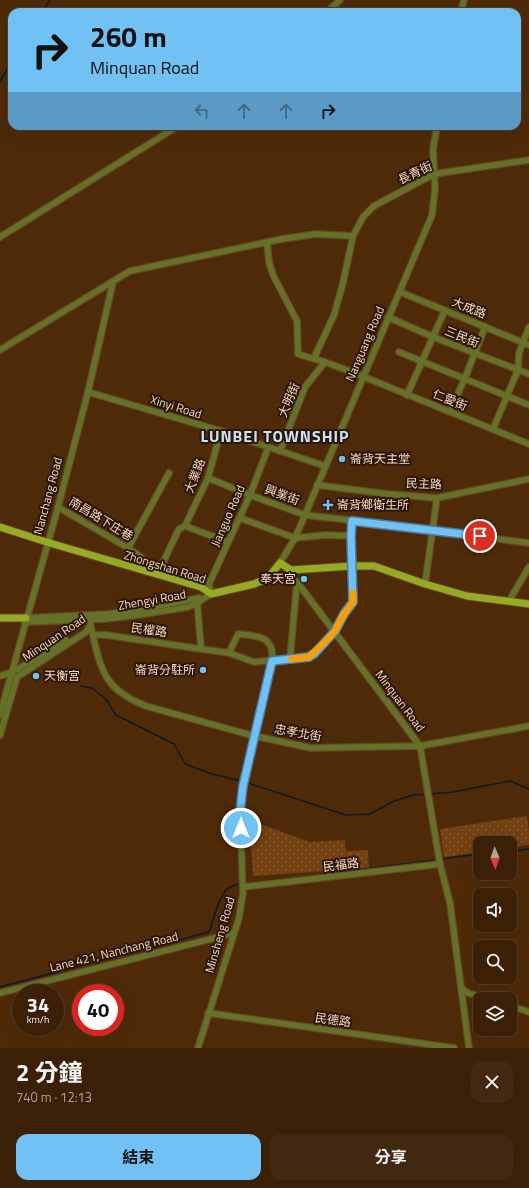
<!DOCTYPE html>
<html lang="zh-TW">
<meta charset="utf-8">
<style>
:root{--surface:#3b2006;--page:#422810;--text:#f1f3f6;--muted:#aca39b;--line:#543e28;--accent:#72c1f5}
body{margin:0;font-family:"Titillium Web","Noto Sans TC",sans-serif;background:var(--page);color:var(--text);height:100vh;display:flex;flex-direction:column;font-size:15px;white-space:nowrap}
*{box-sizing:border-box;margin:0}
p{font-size:13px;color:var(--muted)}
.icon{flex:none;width:22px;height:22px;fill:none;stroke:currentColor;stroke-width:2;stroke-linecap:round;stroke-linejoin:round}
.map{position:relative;height:1048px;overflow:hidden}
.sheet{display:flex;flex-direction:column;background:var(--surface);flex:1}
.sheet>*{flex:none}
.hud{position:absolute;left:8px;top:8px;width:513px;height:122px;border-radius:12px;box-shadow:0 4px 16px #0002,0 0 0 1px var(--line);background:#72c1f5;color:#111;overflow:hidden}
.needle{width:26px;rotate:178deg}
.tools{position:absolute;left:473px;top:836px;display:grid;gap:8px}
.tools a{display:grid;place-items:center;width:44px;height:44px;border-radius:8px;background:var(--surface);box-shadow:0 4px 16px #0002,0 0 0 1px var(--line);font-size:20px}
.speed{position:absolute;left:12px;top:984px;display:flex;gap:8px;font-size:20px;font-weight:700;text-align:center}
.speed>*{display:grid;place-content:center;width:52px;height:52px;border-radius:50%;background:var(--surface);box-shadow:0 4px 16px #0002,0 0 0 1px var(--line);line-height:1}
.speed small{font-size:10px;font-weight:400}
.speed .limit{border:6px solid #d22;background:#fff;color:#111}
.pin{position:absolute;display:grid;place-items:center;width:34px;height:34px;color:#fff;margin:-17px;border:2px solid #fff;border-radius:50%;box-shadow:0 1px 4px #0007}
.me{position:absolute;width:44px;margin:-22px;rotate:0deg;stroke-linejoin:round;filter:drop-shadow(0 0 3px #0008)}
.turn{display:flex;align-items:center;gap:14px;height:84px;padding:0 16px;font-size:18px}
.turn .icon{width:52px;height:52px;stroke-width:2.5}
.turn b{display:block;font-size:28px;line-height:34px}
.lanes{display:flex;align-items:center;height:38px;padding:0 16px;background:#0003;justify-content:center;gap:20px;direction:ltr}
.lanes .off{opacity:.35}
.round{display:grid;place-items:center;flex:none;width:42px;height:42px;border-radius:12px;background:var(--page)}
.summary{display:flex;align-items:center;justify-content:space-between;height:68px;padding:0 16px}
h1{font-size:24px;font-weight:700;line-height:30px}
.button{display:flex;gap:8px;margin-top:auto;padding:8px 16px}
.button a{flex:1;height:46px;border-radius:12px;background:var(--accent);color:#111;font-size:16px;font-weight:700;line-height:46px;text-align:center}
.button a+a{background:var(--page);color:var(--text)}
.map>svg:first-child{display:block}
.grass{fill:url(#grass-dots)}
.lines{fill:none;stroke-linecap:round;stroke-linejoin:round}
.stream{stroke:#0a1b27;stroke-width:1.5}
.minor-casing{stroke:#6a4626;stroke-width:8}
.major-casing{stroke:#6a4626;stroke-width:9}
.minor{stroke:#647227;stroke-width:5.5}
.major{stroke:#95ab26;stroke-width:7}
.route-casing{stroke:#4a7d9f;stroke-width:10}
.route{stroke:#72c1f5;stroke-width:7}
.slow{stroke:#f59e0b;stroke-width:7}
.poi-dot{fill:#72c1f5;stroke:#2b1605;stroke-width:1.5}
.labels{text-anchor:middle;stroke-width:4;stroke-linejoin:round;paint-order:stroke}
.street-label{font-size:12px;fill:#f6d9c3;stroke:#2b1605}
.poi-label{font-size:12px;fill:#f6d9c3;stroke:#2b1605;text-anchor:start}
.district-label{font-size:16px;font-weight:bold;letter-spacing:1px;fill:#c9e4f8;stroke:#2b1605}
</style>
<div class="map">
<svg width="529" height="1048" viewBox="0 0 529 1048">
<defs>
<pattern id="grass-dots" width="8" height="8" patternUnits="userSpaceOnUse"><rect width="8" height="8" fill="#724010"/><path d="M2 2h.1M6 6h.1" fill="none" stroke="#875b31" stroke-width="1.8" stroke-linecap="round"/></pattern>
</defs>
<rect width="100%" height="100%" fill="#4f2a08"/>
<g class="grass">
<polygon points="527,816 529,832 529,845 510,847 510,843 480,843 480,852 444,857 440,829"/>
<polygon points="249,820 310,842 345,840 346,851 368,850 369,868 253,876"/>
</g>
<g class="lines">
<g class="stream">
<polyline points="42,12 50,0"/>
<polyline points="0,81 12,61"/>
<polyline points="81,686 92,688 106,699 116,715 174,744 185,764 212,774 241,781"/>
<polyline points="245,782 346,815 370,814 394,801 413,795 426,794"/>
<polyline points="430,794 453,792 510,781 529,789"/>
<polyline points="510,851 529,849"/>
<polyline points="440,859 480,854"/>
<polyline points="244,884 437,860"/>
<path d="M0,987l209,-55c5,-13 8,-31 17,-42 3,-4 9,-5 14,-6"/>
</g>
<defs>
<g id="minor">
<polyline points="327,12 340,0"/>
<polyline points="461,12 464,0"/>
<polyline points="0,237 178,126"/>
<polyline points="267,242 269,262 273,275 297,321 298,354 325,362 357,374 529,444"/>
<polyline points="400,292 529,345"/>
<polyline points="388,317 433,337 529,374"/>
<polyline points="0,350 130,271 282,239 316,234 353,236"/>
<polyline points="399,352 529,405"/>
<polyline points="314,358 334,315 343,283 353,236 363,217 374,206 434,174 529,160"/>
<polyline points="88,392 221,431 325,466"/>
<polyline points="407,395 445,310"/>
<polyline points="450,412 465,378 485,327"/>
<polyline points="493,429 518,370 519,353 529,327"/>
<polyline points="280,451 305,387 325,362"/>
<polyline points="208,478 250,495 305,515 409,527 529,543"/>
<polyline points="317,485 388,494 437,498 529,479"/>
<polyline points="58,507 128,548 142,558 138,569"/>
<polyline points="240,518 295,538 325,535 351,536"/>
<polyline points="185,526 208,478 221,431"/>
<polyline points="185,526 228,542"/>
<polyline points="128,548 169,473"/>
<polyline points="280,563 295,538 305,515 432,215 435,189 433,149 437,126"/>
<polyline points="157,575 179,529 185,526"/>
<polyline points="291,577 297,582 420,746 440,864 450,903 469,1048"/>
<polyline points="425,584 437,498"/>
<polyline points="211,594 209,584 250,495 268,448"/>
<polyline points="197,599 201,649 229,653 254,662 309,657 315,653 335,631 344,614 353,602 351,536 352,521"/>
<polyline points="509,601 529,567"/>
<path d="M89,615c0,8 3,14 4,21 8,38 15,55 53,70l108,30 57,12 109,-2 109,-20"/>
<polyline points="26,618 108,614 137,610 199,598"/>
<polyline points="25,622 105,619 138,615 188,607 197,603 211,594"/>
<polyline points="93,635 106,635 201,649"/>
<polyline points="290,659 297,582"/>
<polyline points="0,676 13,672 66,640"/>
<polyline points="0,715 58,507 88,392 113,282"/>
<polyline points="0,735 17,677 86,632 90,626"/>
<polyline points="243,887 440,864"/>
<polyline points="461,988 468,993 487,999"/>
<polyline points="0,993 234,933"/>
<polyline points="510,1006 529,1012"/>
<polyline points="208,1013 454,1048"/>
<path d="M198,1048l41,-130 4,-25 -3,-80 3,-27 29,-125c3,-25 -14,-25 -34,-27l-9,19"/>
</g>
<g id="major">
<polyline points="0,527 53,544 201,587 211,594 254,584 268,578 291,577 291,570"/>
<polyline points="291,570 352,566 374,566 425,584 467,596 529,604"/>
<polyline points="268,578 280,563 291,570"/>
<polyline points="0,618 26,618"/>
</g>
</defs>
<use href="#minor" class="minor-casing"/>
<use href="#major" class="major-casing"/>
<use href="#minor" class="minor"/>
<use href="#major" class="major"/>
</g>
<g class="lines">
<defs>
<polyline id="route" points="241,828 240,812 243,786 272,661 309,657 315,653 335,631 344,614 353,602 351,536 352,521 480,536"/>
</defs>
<use href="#route" class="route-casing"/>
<use href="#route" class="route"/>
<polyline class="slow" points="292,659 309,657 325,642 335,631 344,614 353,602 353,593"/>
</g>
<g class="poi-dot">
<circle cx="342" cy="459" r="4"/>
<path d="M326 499h4v4h4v4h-4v4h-4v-4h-4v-4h4z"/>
<circle cx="304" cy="579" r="4"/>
<circle cx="203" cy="670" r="4"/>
<circle cx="36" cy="676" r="4"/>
</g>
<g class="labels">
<g class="street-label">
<text transform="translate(415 173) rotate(-25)" y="4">長青街</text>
<text transform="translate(469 308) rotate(22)" y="4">大成路</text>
<text transform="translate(462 337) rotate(22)" y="4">三民街</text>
<text transform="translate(365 344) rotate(-67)" y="4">Nanguang Road</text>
<text transform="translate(289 400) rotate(-67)" y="4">大明街</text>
<text transform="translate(450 400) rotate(22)" y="4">仁愛街</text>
<text transform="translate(176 407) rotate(17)" y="4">Xinyi Road</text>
<text transform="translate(195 476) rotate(-69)" y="4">大業路</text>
<text transform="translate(424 484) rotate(2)" y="4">民主路</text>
<text transform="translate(282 495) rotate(20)" y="4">興業街</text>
<text transform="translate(48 496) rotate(-75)" y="4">Nanchang Road</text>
<text transform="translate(228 516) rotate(-66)" y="4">Jianguo Road</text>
<text transform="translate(101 519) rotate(31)" y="4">南昌路下庄巷</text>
<text transform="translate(165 567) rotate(17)" y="4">Zhongshan Road</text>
<text transform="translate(152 600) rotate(-10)" y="4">Zhengyi Road</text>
<text transform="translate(149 630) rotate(8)" y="4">民權路</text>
<text transform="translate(54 638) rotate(-34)" y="4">Minquan Road</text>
<text transform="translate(400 701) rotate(53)" y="4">Minquan Road</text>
<text transform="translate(298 733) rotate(10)" y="4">忠孝北街</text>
<text transform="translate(341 865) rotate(-7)" y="4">民福路</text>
<text transform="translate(220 935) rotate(-74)" y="4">Minsheng Road</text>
<text transform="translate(114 952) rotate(-14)" y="4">Lane 421, Nanchang Road</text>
<text transform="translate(333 1020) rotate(8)" y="4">民德路</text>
</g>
<g class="poi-label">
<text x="350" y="463">崙背天主堂</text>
<text x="337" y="509">崙背鄉衛生所</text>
<text x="296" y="583" text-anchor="end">奉天宮</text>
<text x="195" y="674" text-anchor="end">崙背分駐所</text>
<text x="44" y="680">天衡宮</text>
</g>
<g class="district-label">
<text x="275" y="442">LUNBEI TOWNSHIP</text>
</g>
</g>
</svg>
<div class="tools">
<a><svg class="needle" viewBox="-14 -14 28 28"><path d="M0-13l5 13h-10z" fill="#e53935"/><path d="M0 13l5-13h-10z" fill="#aca39b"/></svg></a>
<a><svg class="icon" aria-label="sound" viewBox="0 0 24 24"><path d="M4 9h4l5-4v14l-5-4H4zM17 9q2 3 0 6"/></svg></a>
<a><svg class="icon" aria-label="search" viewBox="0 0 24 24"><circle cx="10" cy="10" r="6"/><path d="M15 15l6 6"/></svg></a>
<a><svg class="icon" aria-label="layers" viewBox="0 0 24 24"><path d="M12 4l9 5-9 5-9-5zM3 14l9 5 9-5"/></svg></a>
</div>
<div class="speed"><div>34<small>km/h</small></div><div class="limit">40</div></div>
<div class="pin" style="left:480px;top:536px;background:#d93025"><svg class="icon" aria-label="arrive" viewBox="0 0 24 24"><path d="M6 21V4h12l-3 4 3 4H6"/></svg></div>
<svg class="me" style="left:241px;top:828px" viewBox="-20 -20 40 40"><circle r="17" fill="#72c1f5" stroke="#fff" stroke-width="3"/><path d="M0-11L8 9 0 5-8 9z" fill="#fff"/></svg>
<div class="hud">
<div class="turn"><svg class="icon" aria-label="right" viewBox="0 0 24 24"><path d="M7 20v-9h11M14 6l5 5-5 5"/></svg><div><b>260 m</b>Minquan Road</div></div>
<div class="lanes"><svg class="icon off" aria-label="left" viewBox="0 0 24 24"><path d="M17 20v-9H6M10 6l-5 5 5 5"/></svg><svg class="icon off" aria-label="ahead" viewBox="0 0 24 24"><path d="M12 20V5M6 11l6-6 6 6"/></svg><svg class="icon off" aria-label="ahead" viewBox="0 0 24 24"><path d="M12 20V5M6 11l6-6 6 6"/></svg><svg class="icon" aria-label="right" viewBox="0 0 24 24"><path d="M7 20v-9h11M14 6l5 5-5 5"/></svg></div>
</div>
</div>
<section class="sheet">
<div class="summary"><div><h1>2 分鐘</h1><p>740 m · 12:13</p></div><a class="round"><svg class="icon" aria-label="close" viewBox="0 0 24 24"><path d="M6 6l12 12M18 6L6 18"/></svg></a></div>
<div class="button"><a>結束</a><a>分享</a></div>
</section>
